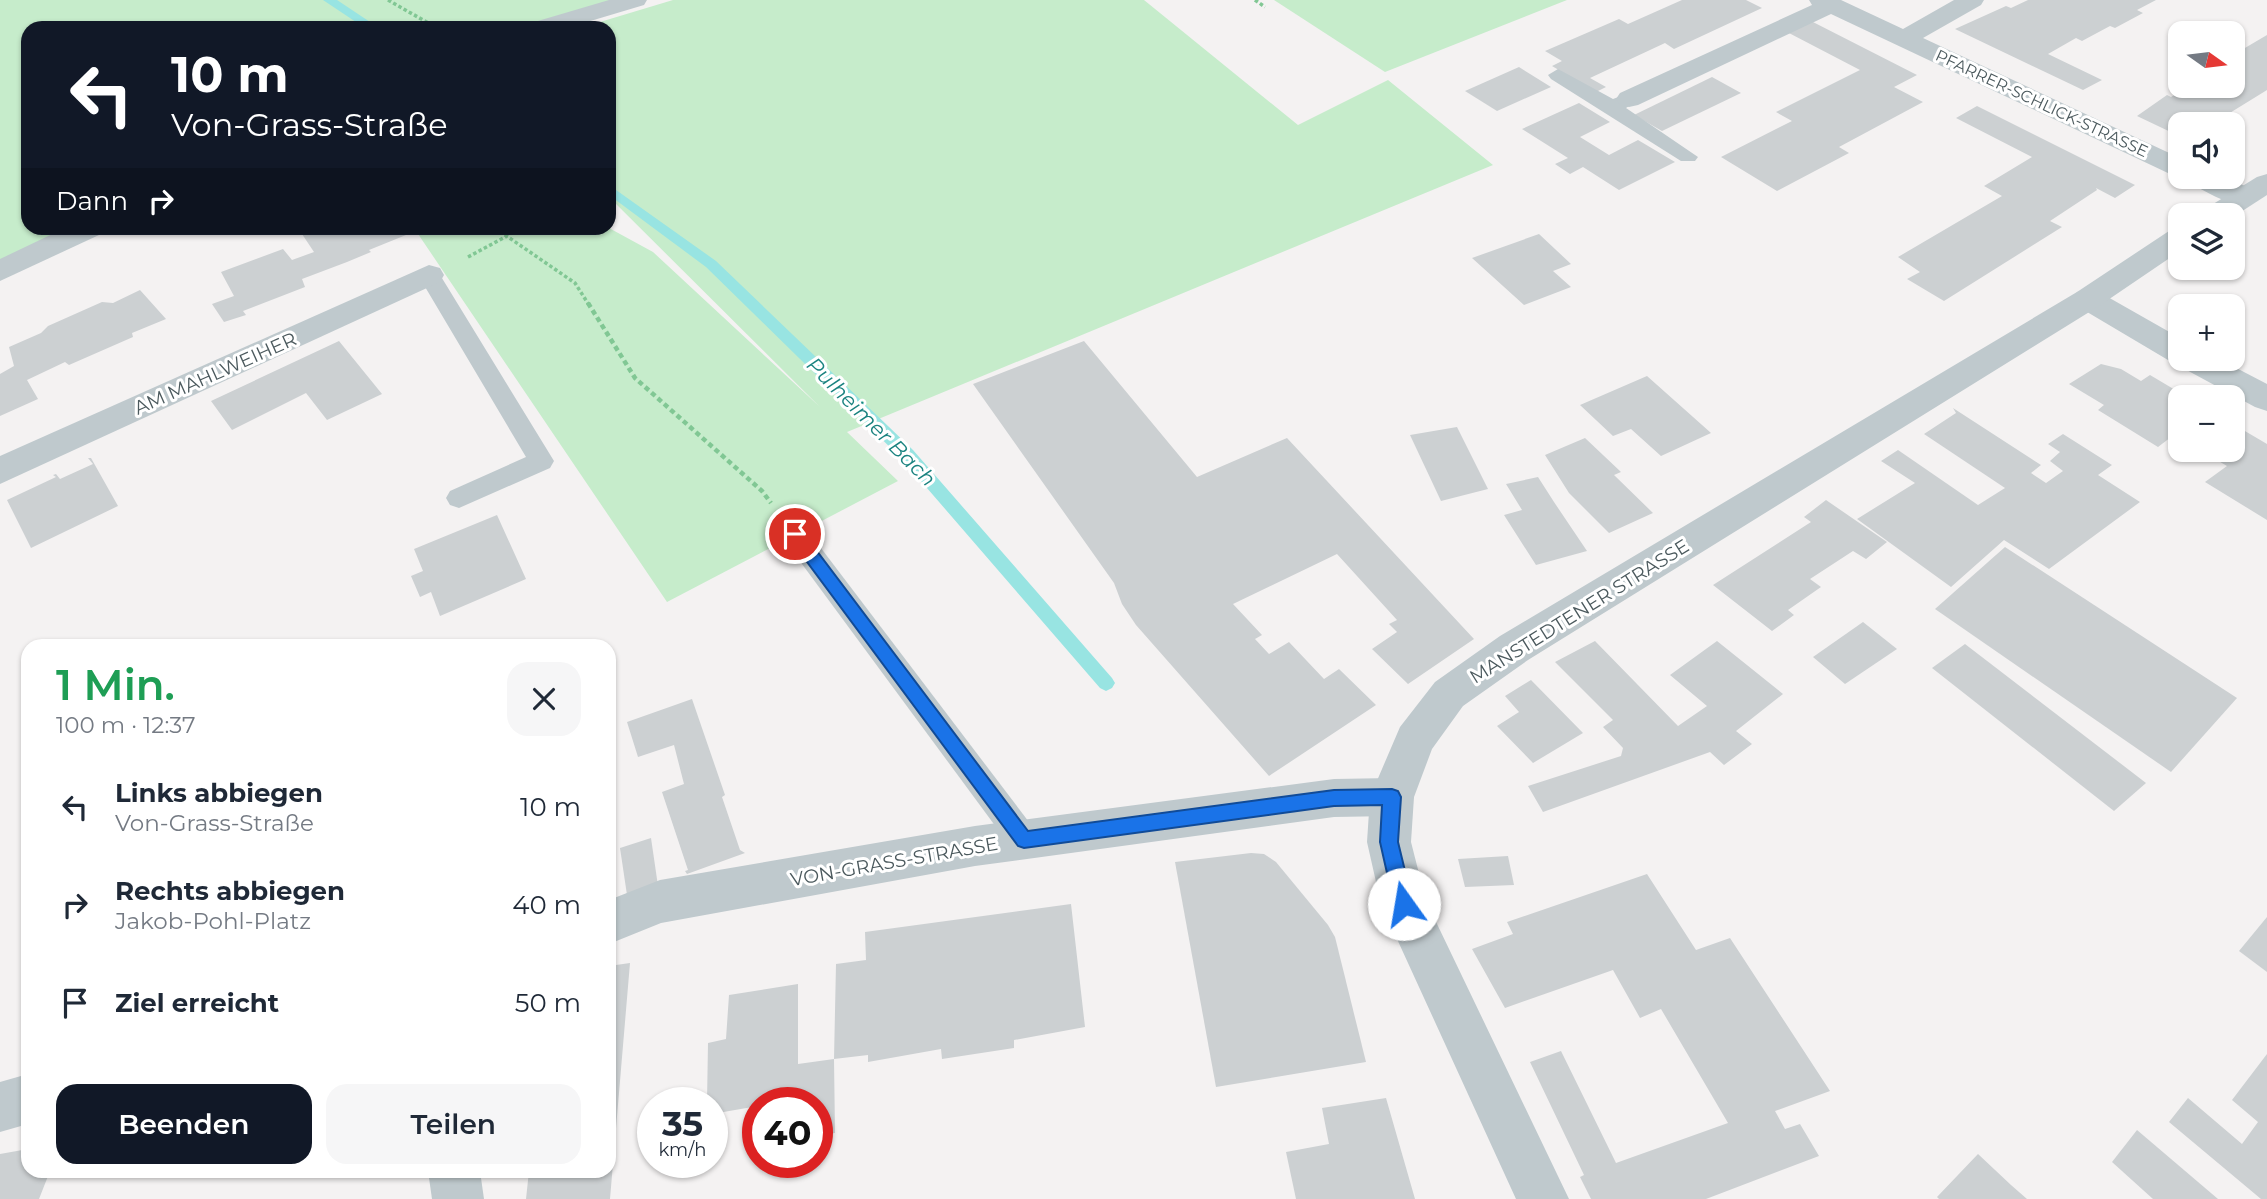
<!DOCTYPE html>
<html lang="de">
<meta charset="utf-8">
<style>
:root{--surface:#fff;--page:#f6f6f7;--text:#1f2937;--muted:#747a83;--accent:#111827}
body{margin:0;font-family:Montserrat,sans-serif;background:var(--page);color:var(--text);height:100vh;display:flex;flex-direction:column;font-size:26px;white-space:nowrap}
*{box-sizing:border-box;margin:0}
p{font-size:23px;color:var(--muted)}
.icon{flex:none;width:38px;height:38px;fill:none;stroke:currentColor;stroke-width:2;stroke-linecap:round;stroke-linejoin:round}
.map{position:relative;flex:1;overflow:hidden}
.details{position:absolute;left:21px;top:639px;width:595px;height:539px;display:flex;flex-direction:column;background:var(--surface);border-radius:21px;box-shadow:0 2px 5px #0004}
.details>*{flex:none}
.banner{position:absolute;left:21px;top:21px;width:595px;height:214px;border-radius:21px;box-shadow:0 2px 5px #0004;background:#111827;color:#fff;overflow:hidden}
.needle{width:46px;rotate:104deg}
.tools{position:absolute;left:2168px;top:21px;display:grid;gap:14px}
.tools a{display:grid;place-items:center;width:77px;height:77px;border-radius:14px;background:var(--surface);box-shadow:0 2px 5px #0004;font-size:35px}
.speed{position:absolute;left:637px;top:1087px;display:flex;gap:14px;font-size:35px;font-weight:700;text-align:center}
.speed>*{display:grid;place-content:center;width:91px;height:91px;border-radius:50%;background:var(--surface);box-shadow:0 2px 5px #0004;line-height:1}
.speed small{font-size:18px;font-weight:400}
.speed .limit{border:10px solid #d22;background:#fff;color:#111}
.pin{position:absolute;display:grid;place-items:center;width:60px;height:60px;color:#fff;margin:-30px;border:4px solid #fff;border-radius:50%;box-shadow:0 2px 7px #0007}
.me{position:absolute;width:77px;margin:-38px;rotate:347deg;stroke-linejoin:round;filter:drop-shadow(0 0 5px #0008)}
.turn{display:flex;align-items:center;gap:24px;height:147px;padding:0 35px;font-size:32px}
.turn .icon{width:91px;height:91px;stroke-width:2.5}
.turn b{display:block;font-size:49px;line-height:60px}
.then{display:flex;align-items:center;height:66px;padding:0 35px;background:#0003;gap:14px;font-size:26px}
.round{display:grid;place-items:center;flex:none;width:74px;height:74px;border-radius:21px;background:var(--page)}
.head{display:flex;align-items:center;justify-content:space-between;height:119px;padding:0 35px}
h1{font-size:42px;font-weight:600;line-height:52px;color:#1e9e55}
.action{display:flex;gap:14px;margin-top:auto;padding:14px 35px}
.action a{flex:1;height:80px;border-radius:21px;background:var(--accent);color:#fff;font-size:28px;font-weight:600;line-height:80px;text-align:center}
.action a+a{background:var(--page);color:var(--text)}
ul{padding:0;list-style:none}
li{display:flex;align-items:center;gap:21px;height:98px;padding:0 35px}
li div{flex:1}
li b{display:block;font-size:26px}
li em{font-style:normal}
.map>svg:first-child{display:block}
.green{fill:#c6eccb}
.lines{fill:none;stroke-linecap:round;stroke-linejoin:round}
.stream{fill:#98e4e2;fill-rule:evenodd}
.building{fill:#ccd0d2}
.path-far1{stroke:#81c794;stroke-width:3.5;stroke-dasharray:3.5 2.5;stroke-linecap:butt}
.path{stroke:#81c794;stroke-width:4.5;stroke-dasharray:5 3.5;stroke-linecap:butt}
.service{fill:#bfc9cd;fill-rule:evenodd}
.minor{fill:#bfc9cd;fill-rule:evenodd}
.tertiary{fill:#bfc9cd;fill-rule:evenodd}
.route{fill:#1a73e8;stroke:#114b97;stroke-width:2}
.labels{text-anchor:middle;stroke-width:6;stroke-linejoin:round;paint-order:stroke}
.far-street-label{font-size:16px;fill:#4b595d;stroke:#fff}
.street-label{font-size:19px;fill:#4b595d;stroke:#fff}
.water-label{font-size:21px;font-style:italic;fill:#1a8380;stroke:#fff}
</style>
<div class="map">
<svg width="2267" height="1199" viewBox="0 0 2267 1199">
<rect width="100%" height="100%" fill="#f4f2f2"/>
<g class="green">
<polygon points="0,0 617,0 524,28 28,28 28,228 78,228 0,266"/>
<polygon points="673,0 1144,0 1298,125 1388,80 1493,165 847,432 898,481 667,602 414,228 609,228 653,252 820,407 609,197 609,28 580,28"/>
<polygon points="1274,0 1567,0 1385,72"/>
</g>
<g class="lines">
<g class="stream">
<polygon points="323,0 337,0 379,28 365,28"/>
<polygon points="609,185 716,261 913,450 1112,678 1115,683 1112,688 1106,691 1100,688 901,458 706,267 609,195"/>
</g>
</g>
<g class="building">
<polygon points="1682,0 1746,0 1762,8 1674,49 1665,43 1590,78 1606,87 1596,92 1552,66 1562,61 1545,51 1619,19 1628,24"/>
<polygon points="2028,0 2156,0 2137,10 2143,13 2115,28 2110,26 2082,41 2076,38 2048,54 2102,80 2083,90 1955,29 2006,6 2011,8"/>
<polygon points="1811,21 1917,75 1894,87 1923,102 1839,147 1849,153 1777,191 1721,157 1792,121 1776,112 1860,70 1787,32"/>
<polygon points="2267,35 2267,90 2220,119 2224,121 2219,124 2180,124 2179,136 2137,116 2167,95 2171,97 2189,86 2233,86 2233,55"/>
<polygon points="1519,67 1551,87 1497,111 1465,91"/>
<polygon points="1712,77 1741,93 1662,131 1634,115"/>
<polygon points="1579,103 1610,122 1580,137 1609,155 1638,140 1675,162 1619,190 1583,167 1570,174 1555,164 1568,158 1522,129"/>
<polygon points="1977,106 2135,185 2115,198 2096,188 2097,190 2050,221 2062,227 1944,301 1907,279 1920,272 1898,257 2002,196 1984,186 2032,157 1956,118"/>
<polygon points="309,228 407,228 411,233 369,250 371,252 347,262 302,279 305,287 243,311 246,315 224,322 212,304 234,296 221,272 283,249 292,260 314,252 300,231"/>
<polygon points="1539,234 1571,264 1553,271 1571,287 1524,305 1472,258"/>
<polygon points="140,290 166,319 132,333 133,337 69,365 65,362 27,380 38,399 0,416 0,374 14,366 9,347 41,333 48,326 102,302 113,303"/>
<polygon points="339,341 382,394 327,420 306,393 232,430 211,401"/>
<polygon points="1084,341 1197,477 1287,438 1474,639 1408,684 1372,649 1397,632 1389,624 1397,620 1337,554 1233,604 1262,635 1255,639 1269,654 1289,642 1324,679 1339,669 1376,705 1269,776 1136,625 1122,604 1114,583 973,384"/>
<polygon points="2101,364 2121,369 2141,381 2150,375 2187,397 2180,397 2180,438 2175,434 2158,447 2098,410 2104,405 2069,384"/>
<polygon points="1647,376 1711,433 1661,456 1631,429 1613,436 1580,405"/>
<polygon points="1953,408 2041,465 2031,473 2046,483 2063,471 2050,461 2060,452 2048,444 2063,434 2112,465 2098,475 2140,502 2049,569 2004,540 1951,587 1857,519 1915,483 1881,461 1898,450 1978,505 2005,488 1924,434 1956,413"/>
<polygon points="2233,424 2267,444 2267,520 2205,482 2227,466 2200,450 2233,450"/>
<polygon points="1457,427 1488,489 1441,501 1410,435"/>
<polygon points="1585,438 1621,472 1614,475 1653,513 1609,533 1569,493 1545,455"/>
<polygon points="88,458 91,458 118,506 31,548 7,500 56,477 53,475 56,474 60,479 93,464"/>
<polygon points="1538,477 1554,502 1587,551 1536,565 1504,515 1522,510 1506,484"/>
<polygon points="1826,500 1887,542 1866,559 1853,551 1810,579 1821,587 1788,610 1794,615 1772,631 1713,585 1811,522 1804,517"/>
<polygon points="497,515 526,579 440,616 431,592 420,597 411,576 423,571 414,549"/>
<polygon points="2005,547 2237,698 2171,772 1935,609"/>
<polygon points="1863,622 1897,649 1845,684 1813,657"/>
<polygon points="1595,641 1678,726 1707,706 1670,675 1717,641 1783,694 1736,731 1752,744 1724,765 1710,752 1543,812 1528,786 1621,756 1623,748 1603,727 1613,720 1555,662"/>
<polygon points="1965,644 2146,783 2114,811 1932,668"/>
<polygon points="1531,680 1583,733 1533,763 1497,726 1519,712 1505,696"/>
<polygon points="692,699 725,795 722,797 740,850 745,853 687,874 685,871 688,870 662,792 684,784 674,745 638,757 627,722"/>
<polygon points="651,838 658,886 627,895 620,848"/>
<polygon points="1251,853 1264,854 1276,862 1328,925 1335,937 1366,1062 1216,1087 1175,862"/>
<polygon points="1508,856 1514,885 1465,887 1458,859"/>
<polygon points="1647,874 1696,950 1730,938 1830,1091 1775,1111 1785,1129 1800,1124 1819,1156 1706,1199 1591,1199 1580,1177 1584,1175 1530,1062 1561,1051 1616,1163 1728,1123 1661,1009 1640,1018 1613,970 1505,1008 1472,949 1513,934 1507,922"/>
<polygon points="1071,904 1085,1027 1014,1040 1014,1048 942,1059 941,1049 868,1062 868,1055 834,1059 836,964 866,960 865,932"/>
<polygon points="2267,917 2267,972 2239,951"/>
<polygon points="630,963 610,1199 526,1199 529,1171 609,1171 609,966"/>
<polygon points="798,984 798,1064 834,1059 835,1133 817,1136 817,1102 798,1102 798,1099 758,1102 758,1106 712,1114 712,1102 707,1102 708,1043 726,1039 729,995"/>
<polygon points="2267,1054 2267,1199 2261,1199 2169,1122 2188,1098 2242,1144 2258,1122 2232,1100"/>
<polygon points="1386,1098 1415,1199 1296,1199 1286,1152 1329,1144 1322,1108"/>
<polygon points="2137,1130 2218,1199 2153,1199 2112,1162"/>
<polygon points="28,1149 28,1171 50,1171 39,1199 0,1199 0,1154"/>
<polygon points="1978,1154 2011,1185 2027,1199 1939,1199 1937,1197"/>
</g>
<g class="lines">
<g class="path-far1">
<polyline points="388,0 437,28"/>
<polyline points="1255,0 1265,7"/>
<polyline points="495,228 575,283 589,305"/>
<polyline points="468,257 507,236"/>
</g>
<polyline class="path" points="588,303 635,378 762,491 771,503"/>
<g class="service">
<polygon points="1558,69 1613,99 1629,93 1636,95 1639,99 1626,108 1698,157 1695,161 1681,161 1551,79 1548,75"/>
<polygon points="429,268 437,270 554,461 550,468 459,508 450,505 446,498 450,491 526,457 418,275 421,270"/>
<polygon points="795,524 805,527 1035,830 1040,840 1035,850 1024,855 1013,850 785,541 782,534 785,527"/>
</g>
<g class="minor">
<polygon points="609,0 647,0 644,5 567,28 527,28 531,23"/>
<polygon points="1809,0 1841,0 1903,29 1954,0 1984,0 1981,5 1923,38 2180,158 2180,176 2170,174 1831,14 1638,105 1629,107 1620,105 1616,99 1620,93 1812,5"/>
<path d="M2185,177c24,0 56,-2 72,20l-5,6c-21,6 -44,-11 -63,-20z"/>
<polygon points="65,228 103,228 99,235 0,281 0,259"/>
<polygon points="429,265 440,268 444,275 440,282 0,484 0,456"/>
<polygon points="2088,289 2099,292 2180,338 2180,359 2219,359 2267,384 2267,411 2255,407 2181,367 2179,363 2168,360 2077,306 2072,299 2077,292"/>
<polygon points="1392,778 1407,783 1414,797 1407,811 1392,816 1334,817 975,866 661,923 609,944 609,900 660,880 975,826 1334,779"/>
<polygon points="28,1074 28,1124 0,1132 0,1082"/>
<polygon points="428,1171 480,1171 484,1199 432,1199"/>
</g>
<g class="tertiary">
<polygon points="2267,174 2267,195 2233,217 2200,215 2205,209 2257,177"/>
<polygon points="2180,229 2180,251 2099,306 1528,660 1463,706 1432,749 1414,797 1411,842 1426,901 1569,1199 1516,1199 1381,904 1367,842 1370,797 1400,727 1435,682 1500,636 2077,292 2169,231"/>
</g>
</g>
<polygon class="route" points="795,529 801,530 1028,831 1334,790 1392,789 1398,791 1401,797 1398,842 1413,904 1411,910 1404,913 1397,910 1394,904 1380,842 1382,805 1334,806 1024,848 1018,846 790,539 788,534"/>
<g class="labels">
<g class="far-street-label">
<text transform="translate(2042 103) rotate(25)" y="6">PFARRER-SCHLICK-STRASSE</text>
</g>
<g class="street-label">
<text transform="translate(215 373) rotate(-24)" y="7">AM MAHLWEIHER</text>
<text transform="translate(1579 611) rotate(-32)" y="7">MANSTEDTENER STRASSE</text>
<text transform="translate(894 861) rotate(-10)" y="7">VON-GRASS-STRASSE</text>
</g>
<g class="water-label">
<text transform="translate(871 422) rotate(45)" y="7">Pulheimer Bach</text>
</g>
</g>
</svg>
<div class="tools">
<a><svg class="needle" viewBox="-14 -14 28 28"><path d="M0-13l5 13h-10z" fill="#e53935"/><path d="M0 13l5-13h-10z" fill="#747a83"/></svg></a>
<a><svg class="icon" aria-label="sound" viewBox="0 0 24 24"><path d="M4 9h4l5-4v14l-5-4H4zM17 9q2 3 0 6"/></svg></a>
<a><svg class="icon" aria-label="layers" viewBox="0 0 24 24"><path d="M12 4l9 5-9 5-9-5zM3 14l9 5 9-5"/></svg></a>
<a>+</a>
<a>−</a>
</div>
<div class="speed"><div>35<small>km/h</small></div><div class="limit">40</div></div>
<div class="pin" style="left:795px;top:534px;background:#d93025"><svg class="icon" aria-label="arrive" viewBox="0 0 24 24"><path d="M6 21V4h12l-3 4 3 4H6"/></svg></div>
<svg class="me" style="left:1404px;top:904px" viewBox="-20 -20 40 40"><circle r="19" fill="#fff"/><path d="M0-13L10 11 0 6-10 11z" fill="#1a73e8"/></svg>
<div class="banner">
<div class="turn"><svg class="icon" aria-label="left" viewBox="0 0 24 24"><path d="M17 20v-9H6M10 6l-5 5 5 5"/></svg><div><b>10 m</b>Von-Grass-Straße</div></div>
<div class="then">Dann<svg class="icon" aria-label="right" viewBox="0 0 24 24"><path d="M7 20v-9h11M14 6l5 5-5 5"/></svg></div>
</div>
<section class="details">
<div class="head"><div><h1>1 Min.</h1><p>100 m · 12:37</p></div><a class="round"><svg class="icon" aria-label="close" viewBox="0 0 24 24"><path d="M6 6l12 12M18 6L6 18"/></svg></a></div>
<ul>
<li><svg class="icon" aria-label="left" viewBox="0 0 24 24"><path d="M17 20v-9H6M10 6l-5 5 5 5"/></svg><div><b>Links abbiegen</b><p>Von-Grass-Straße</p></div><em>10 m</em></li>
<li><svg class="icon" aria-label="right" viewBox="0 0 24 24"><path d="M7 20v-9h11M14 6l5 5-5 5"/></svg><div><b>Rechts abbiegen</b><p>Jakob-Pohl-Platz</p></div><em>40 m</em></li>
<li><svg class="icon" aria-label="arrive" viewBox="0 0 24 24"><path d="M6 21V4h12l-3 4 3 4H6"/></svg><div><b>Ziel erreicht</b></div><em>50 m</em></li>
</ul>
<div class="action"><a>Beenden</a><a>Teilen</a></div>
</section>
</div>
